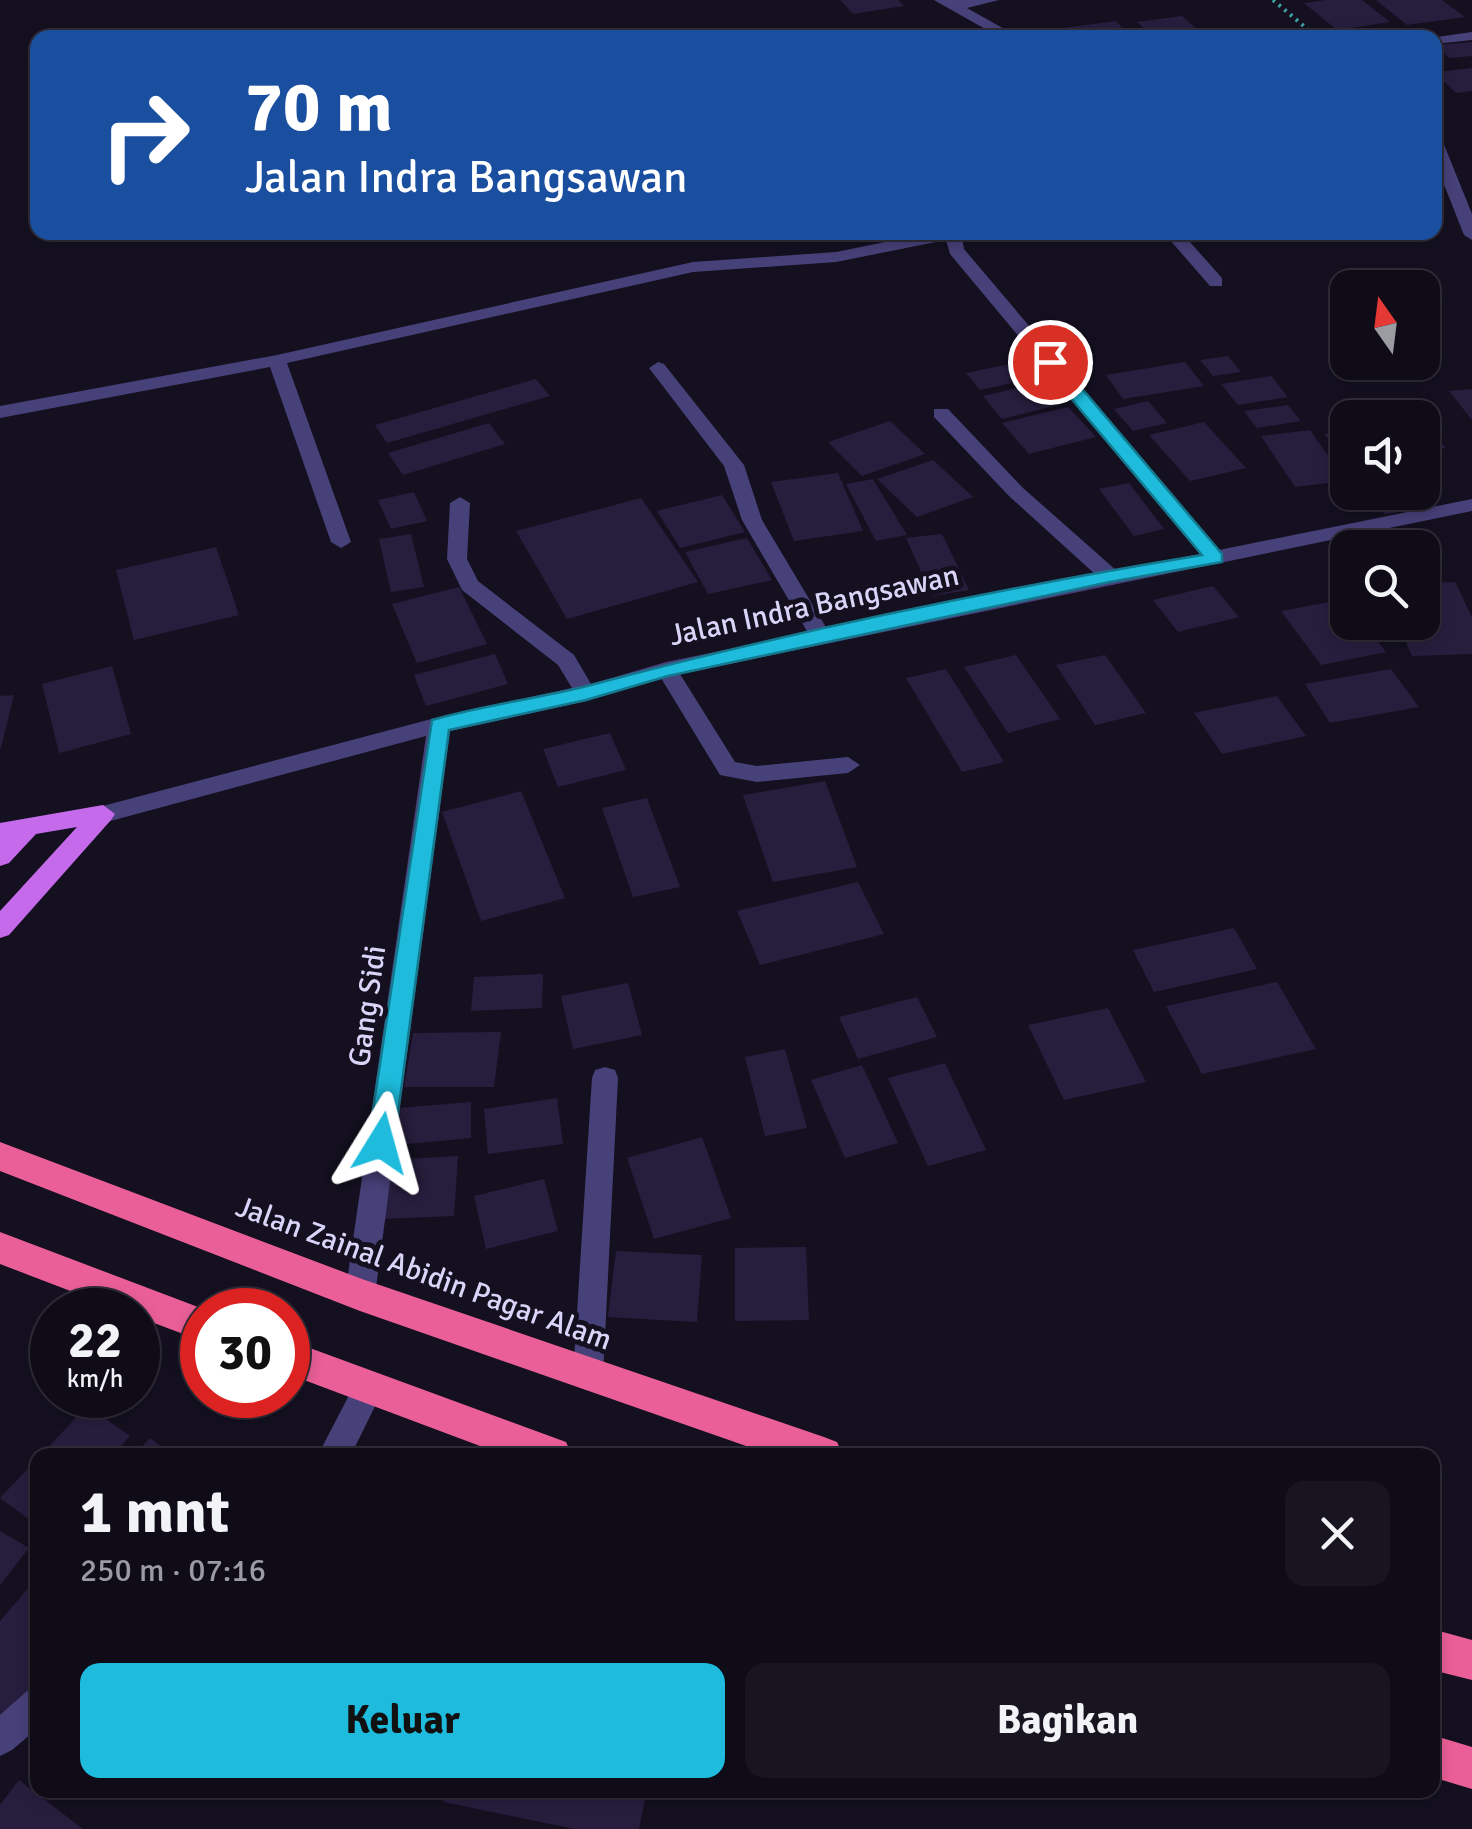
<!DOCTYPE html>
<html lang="id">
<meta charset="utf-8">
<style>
:root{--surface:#0f0c18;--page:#181521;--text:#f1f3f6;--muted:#9b9ba2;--line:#2f2c37;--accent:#1ebbdc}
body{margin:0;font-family:Signika,sans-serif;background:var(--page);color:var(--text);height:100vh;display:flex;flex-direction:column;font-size:38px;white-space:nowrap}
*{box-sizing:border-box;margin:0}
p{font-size:32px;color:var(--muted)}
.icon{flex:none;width:55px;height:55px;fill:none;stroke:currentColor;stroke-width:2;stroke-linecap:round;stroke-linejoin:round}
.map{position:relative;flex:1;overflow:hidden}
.side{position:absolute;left:30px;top:1448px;width:1410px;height:350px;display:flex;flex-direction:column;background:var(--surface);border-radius:20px;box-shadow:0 5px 15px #0003,0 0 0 2px var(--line)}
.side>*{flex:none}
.top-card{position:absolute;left:30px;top:30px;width:1412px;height:210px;border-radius:20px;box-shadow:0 5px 15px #0003,0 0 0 2px var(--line);background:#1a4fa0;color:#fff;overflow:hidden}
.needle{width:65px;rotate:346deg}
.controls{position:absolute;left:1330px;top:270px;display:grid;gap:20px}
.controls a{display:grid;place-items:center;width:110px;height:110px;border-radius:20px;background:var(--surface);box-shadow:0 5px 15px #0003,0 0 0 2px var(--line);font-size:50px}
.speed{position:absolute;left:30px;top:1288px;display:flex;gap:20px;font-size:50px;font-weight:700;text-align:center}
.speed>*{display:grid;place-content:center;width:130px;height:130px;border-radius:50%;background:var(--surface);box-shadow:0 5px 15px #0003,0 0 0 2px var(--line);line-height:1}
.speed small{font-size:25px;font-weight:400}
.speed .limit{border:15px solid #d22;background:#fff;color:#111}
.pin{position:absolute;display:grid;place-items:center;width:85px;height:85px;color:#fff;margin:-42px;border:5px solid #fff;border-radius:50%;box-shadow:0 2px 10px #0007}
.me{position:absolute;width:110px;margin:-55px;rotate:8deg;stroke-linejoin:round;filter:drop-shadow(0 0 8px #0008)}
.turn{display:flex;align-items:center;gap:35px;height:210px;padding:0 50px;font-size:45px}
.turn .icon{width:130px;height:130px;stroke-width:2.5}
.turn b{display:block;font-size:70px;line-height:85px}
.round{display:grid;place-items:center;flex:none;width:105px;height:105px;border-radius:20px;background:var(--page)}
.overview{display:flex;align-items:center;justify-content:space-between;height:170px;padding:0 50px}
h1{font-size:60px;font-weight:800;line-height:75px}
.primary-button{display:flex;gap:20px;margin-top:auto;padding:20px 50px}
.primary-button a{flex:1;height:115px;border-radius:20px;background:var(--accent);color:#111;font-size:40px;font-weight:800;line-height:115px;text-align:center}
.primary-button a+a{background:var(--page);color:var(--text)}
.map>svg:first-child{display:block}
.building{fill:#271e3e}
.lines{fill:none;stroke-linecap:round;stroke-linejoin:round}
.path{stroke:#3ea2a4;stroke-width:4;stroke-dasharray:2.5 5;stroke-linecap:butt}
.minor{fill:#474179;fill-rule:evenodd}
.major{fill:#c46aeb;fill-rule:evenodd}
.highway{fill:#ea5f97;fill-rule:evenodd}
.route{fill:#1ebbdc;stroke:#147a8f;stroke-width:2.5}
.labels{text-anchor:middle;stroke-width:10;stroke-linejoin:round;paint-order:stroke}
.street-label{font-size:30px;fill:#dbd4f9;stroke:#141020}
</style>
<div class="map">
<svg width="1472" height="1829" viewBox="0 0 1472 1829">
<rect width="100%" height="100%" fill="#141020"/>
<g class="building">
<polygon points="840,0 898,0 904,6 853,14"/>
<polygon points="1326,0 1362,0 1390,22 1337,30 1304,3"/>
<polygon points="1376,0 1442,0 1465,17 1407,25"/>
<polygon points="1182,16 1207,38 1154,38 1137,22"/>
<polygon points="1116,21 1131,38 1046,38 1041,31"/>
<polygon points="1472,42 1472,56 1449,58 1436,45"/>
<polygon points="1472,68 1472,91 1456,93 1435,72"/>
<polygon points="1228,356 1241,372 1213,376 1200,360"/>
<polygon points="1036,359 1050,375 980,390 966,373"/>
<polygon points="1185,362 1204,386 1123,399 1106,375"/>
<polygon points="1271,376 1288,397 1238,405 1221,384"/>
<polygon points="536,379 550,396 387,443 375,425"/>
<polygon points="1046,381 1066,403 1002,419 983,396"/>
<polygon points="1472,389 1472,420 1449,391"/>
<polygon points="1148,401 1167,423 1133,431 1114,409"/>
<polygon points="1288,405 1301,421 1257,428 1244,411"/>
<polygon points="1068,407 1096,437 1029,454 1002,423"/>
<polygon points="890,421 925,454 862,476 828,442"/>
<polygon points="1204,422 1246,468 1190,481 1149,435"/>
<polygon points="489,423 505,444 403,475 388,453"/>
<polygon points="1422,423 1446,448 1422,452"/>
<polygon points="1310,430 1346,481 1295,487 1261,436"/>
<polygon points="1348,431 1348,464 1324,434"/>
<polygon points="933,460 973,497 917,517 877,479"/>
<polygon points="838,473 863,531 794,541 771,482"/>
<polygon points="873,479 907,535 876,541 846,484"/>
<polygon points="1129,483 1164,529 1134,536 1099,489"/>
<polygon points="414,492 427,521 391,529 378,500"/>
<polygon points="1369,492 1412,492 1424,508 1385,514"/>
<polygon points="722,495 745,532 680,548 657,511"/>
<polygon points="641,498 698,582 567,619 516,531"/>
<polygon points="411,534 424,587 391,592 379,539"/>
<polygon points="942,534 969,590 932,596 906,538"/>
<polygon points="747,538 772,580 708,594 685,552"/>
<polygon points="216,547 239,615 134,640 116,570"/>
<polygon points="1455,582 1472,617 1472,654 1412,656 1397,622 1422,622 1422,583"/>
<polygon points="1213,586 1239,617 1178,632 1153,600"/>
<polygon points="459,587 487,644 417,663 392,604"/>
<polygon points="1345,599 1348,622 1363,622 1386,652 1321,665 1281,611"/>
<polygon points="495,654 508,684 426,706 414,675"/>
<polygon points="1016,655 1060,719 1008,733 964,667"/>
<polygon points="1105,655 1146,713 1095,725 1056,665"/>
<polygon points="112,666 131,734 59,753 42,684"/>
<polygon points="946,669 1004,762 962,772 906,678"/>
<polygon points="1391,669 1419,707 1330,723 1305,684"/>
<polygon points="14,695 1,748 0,748 0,696"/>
<polygon points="1277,696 1306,736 1222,754 1194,713"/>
<polygon points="610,733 626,770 558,787 543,749"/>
<polygon points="825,781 857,867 773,882 743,795"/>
<polygon points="521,791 565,898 481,921 442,812"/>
<polygon points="647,798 680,887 633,897 602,808"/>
<polygon points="858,882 884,934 760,965 737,911"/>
<polygon points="1234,928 1257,969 1154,992 1133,950"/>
<polygon points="543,974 542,1008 471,1011 474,977"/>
<polygon points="1277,982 1316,1049 1202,1074 1166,1006"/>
<polygon points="628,983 642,1035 573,1049 561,996"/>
<polygon points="917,997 937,1037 858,1059 839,1017"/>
<polygon points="1108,1008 1146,1082 1064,1100 1028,1025"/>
<polygon points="501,1032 494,1087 404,1087 413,1033"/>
<polygon points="785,1049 807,1128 765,1136 745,1057"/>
<polygon points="945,1063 986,1150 928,1166 888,1078"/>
<polygon points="862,1065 898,1143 845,1158 811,1080"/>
<polygon points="557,1098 563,1144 488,1154 484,1109"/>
<polygon points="471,1102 471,1138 397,1145 398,1108"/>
<polygon points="702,1137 731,1218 654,1239 627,1158"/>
<polygon points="458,1156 454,1216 380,1219 384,1160"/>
<polygon points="544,1179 558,1231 486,1249 474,1196"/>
<polygon points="806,1247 809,1320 735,1321 735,1248"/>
<polygon points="616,1251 702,1255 697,1322 608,1317"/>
<polygon points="87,1406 130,1436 113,1455 41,1455"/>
<polygon points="150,1438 173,1455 134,1455"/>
<polygon points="38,1458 38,1526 0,1498"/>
<polygon points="0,1531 29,1548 0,1585"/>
<polygon points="38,1577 38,1681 0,1726 0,1621"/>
<polygon points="19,1780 83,1829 0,1829 0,1805"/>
<polygon points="446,1790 647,1790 639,1829 575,1829 443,1802"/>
</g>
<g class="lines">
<polyline class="path" points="1273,0 1318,38"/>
<g class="minor">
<polygon points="934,0 999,0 967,8 1020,38 1001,38"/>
<polygon points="1472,32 1472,40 1435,44 1435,38 1430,38"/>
<polygon points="1435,137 1443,142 1472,214 1472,240 1464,235 1435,162"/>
<polygon points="934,232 961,232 964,249 1219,550 1472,499 1472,511 680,674 735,762 757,766 848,757 860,765 848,773 757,782 720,775 661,678 586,701 450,731 375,1295 370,1305 360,1308 350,1305 345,1295 426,736 103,823 95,820 91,814 95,808 439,717 572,688 558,665 462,590 447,559 450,503 460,497 470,503 467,559 478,581 574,655 591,684 666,662 808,633 742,520 724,466 649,368 658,362 664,364 744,465 762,520 827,629 1096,575 1009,496 934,417 934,409 948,409 1023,488 1117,571 1200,554 950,254 946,240 836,262 693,272 287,363 351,542 341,548 331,542 270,367 0,418 0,406 277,355 693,262 836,252"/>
<polygon points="1163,232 1181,232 1222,278 1222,286 1210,286"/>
<polygon points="605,1067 615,1070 618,1078 603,1375 599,1385 588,1389 577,1385 573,1375 592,1078 595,1070"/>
<polygon points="369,1373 380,1378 384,1388 351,1455 318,1455 358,1378"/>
<polygon points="38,1687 38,1728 12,1750 0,1756 0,1715 26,1692"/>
</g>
<polygon class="major" points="103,805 115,814 111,820 9,935 0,938 0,911 77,827 36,834 9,863 0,866 0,823"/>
<g class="highway">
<polygon points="0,1142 362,1279 824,1437 837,1442 843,1455 772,1455 360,1311 0,1171"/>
<polygon points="0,1232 206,1310 202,1310 202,1341 138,1317 138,1310 120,1310 0,1264"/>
<polygon points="288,1340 566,1442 572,1455 504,1455 288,1374"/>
<polygon points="1432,1629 1472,1640 1472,1680 1432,1670"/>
<polygon points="1432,1735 1472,1747 1472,1789 1432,1777"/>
</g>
</g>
<path class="route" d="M1050,357l6,1 166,196v8l-112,20 -442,94 -82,24 -137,30 -55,413 -4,8 -9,3 -9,-3 -4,-8 64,-423c51,-15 104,-21 155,-34 202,-54 409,-97 615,-131l-158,-189 -2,-4z"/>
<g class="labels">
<g class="street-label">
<text transform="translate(814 605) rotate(-12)" y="10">Jalan Indra Bangsawan</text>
<text transform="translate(367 1006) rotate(-82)" y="10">Gang Sidi</text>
<text transform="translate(424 1273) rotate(20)" y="10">Jalan Zainal Abidin Pagar Alam</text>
</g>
</g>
</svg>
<div class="controls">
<a><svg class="needle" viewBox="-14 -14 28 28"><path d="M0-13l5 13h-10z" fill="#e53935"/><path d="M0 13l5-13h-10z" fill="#9b9ba2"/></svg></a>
<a><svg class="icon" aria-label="sound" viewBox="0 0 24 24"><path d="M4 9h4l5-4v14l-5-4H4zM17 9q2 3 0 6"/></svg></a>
<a><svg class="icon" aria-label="search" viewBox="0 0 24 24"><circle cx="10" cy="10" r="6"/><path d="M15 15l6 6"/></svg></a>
</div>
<div class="speed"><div>22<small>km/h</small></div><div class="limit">30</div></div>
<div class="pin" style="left:1050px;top:362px;background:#d93025"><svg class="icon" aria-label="arrive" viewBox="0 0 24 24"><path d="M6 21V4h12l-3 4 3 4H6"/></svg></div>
<svg class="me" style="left:381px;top:1143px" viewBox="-20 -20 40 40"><path d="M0-17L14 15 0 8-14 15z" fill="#1ebbdc" stroke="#fff" stroke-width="4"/></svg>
<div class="top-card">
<div class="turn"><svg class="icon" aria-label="right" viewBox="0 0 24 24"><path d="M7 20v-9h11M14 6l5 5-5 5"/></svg><div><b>70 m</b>Jalan Indra Bangsawan</div></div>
</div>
<section class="side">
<div class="overview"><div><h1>1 mnt</h1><p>250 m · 07:16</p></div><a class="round"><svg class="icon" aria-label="close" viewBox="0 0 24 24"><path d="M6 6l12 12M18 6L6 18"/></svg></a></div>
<div class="primary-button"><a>Keluar</a><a>Bagikan</a></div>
</section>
</div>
